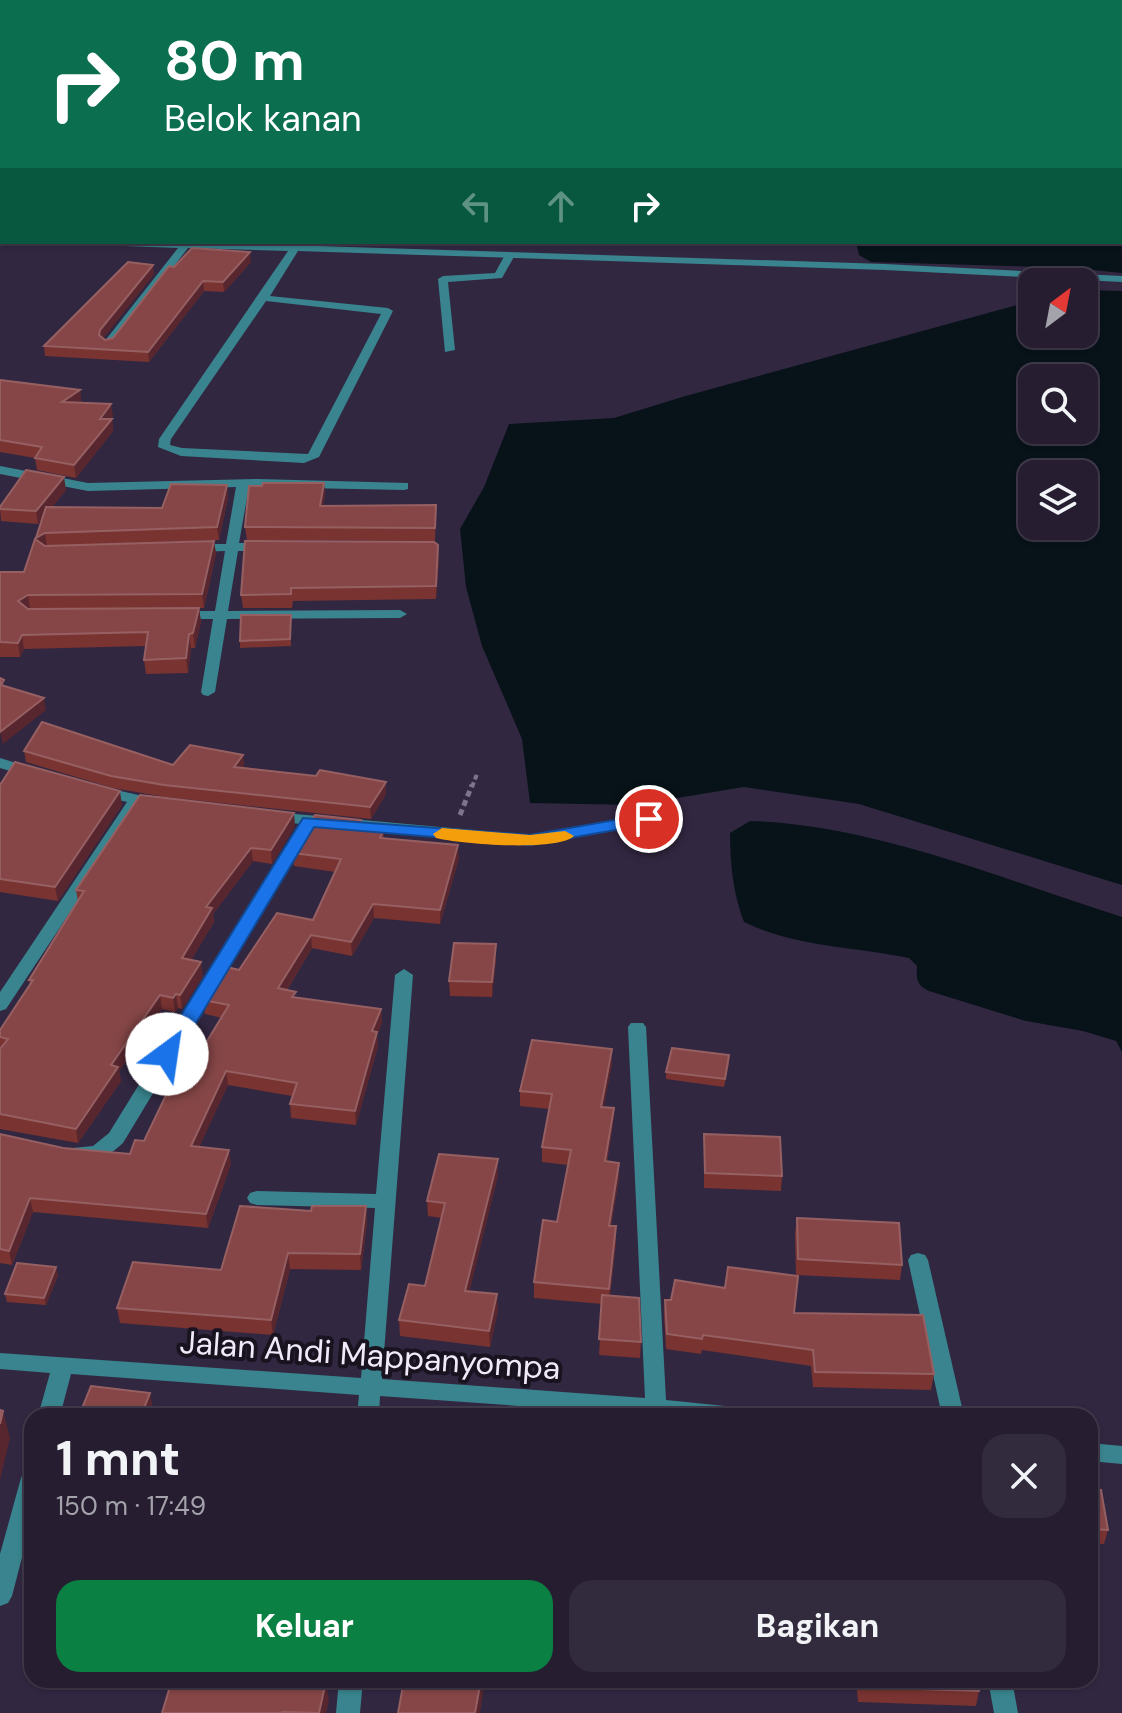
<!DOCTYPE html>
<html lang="id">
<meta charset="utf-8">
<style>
:root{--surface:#261d31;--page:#322a3d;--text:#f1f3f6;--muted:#a4a2ab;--line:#423b4d;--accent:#0b8043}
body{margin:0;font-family:"DM Sans",sans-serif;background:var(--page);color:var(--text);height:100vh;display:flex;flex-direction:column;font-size:30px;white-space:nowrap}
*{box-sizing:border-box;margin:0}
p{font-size:26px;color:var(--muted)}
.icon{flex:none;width:44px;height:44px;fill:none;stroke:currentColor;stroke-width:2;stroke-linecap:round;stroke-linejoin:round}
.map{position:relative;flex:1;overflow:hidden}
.details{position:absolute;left:24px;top:1408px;width:1074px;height:280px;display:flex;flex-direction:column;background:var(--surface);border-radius:24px;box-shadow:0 2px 6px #0004,0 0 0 2px var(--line)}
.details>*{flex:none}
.hud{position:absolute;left:0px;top:0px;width:1122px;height:244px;box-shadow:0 2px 6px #0004,0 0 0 2px var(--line);background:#0b6e4f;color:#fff;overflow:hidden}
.needle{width:52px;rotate:32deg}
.controls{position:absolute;left:1018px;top:268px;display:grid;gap:16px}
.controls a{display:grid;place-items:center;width:80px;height:80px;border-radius:16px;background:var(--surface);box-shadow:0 2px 6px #0004,0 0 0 2px var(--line);font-size:40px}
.pin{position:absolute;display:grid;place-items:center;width:68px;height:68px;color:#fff;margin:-34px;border:4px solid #fff;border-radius:50%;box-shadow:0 2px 8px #0007}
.me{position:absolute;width:88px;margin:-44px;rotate:31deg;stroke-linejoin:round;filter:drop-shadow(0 0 6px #0008)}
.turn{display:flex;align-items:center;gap:28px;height:168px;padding:0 32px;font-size:36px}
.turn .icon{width:104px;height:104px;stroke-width:2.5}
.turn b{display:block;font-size:56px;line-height:68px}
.lanes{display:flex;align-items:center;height:76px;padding:0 32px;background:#0003;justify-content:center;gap:40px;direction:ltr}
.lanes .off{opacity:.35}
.round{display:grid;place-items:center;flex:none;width:84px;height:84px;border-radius:24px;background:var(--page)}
.headline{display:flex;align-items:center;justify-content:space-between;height:136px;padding:0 32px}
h1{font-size:48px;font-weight:700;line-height:60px}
.button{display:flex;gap:16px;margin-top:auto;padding:16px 32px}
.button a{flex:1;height:92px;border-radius:24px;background:var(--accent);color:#fff;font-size:32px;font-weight:700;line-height:92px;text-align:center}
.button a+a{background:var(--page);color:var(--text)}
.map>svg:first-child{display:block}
.water{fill:#071319;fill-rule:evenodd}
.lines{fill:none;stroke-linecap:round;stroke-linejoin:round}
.path-far1{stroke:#7e758c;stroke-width:4;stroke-dasharray:5 3;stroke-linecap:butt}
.path{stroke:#7e758c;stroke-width:5;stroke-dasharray:6 4;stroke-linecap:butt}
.service{fill:#39848e;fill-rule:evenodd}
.minor{fill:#39848e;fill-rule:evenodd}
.wall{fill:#793331}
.shaded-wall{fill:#57262e}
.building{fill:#864647;stroke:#966063;stroke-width:2}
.route{fill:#1a73e8;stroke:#114b97;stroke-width:2}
.slow{fill:#f59e0b}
.labels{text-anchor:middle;stroke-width:8;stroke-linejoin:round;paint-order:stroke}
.near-street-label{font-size:32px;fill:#efe9fa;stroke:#18131f}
</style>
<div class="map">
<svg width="1122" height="1713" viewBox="0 0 1122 1713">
<rect width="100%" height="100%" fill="#322741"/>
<g class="water">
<polygon points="1120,62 1122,273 1073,268 871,262 859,255 856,242 1120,242"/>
<path d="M1084,290l38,1v594l-263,-81 -115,-17 -110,18 -104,-2 -8,-64 -40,-93 -16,-59 -6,-58 24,-42 25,-63 105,-6 68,-21 350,-96v33h52zM1084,378v52h-52v-52zM1032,474h52v52h-52z"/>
<path d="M750,821c122,3 255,59 372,96v135l-6,-11 -33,-10 -57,-10 -97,-30c-12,-6 -13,-11 -12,-25l-8,-8c-54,-11 -115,-11 -165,-36 -11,-28 -14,-60 -14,-89z"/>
</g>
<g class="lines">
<polyline class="path-far1" points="472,787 477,774"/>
<polyline class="path" points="460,815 472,785"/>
<polygon class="service" points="510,252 515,255 502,278 448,282 455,350 445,352 438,279 443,276 495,273 506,253"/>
<g class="minor">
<polygon points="165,0 173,0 164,2"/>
<rect x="423" y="0" width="8" height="2"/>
<rect x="494" y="0" width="8" height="2"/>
<polygon points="617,0 651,0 654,2 620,2"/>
<rect x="703" y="0" width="8" height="2"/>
<polygon points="948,0 956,0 947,2"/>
<rect x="0" y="14" width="2" height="4"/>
<rect x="0" y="236" width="2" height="6"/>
<path d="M92,242h100l693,22 237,12v6l-237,-12 -587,-19 -28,45 118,12 5,3 -74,146 -15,6 -123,-7 -23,-9 1,-8 129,-188 -100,-3 -76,98 -4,1 -5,-3 1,-2 74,-94 -81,-3zM266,301l115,13 -73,140 -126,-6 -12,-3 1,-6z"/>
<polygon points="0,466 88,483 258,479 408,483 408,489 404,490 249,487 239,543 265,543 271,547 265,551 238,551 228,611 400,610 407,614 400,618 227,619 215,692 208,696 203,695 201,692 213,619 180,619 173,615 180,611 215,611 225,551 196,552 190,548 196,544 226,544 236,487 88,491 0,474"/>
<polygon points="0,758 36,769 39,772 31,777 0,768"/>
<polygon points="99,786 160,800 163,803 155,808 141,805 6,1009 0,1011 0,992 127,802 94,794 91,791"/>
<path d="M273,812l257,23 119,-21 8,5 -8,5 -119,21 -215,-20 -192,318c-15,14 -30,21 -50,15l-2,-5 2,-5 20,-2 16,-13 191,-309 -33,-4 -2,-3z"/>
<polygon points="404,969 413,975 382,1379 645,1398 628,1027 631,1023 643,1023 646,1027 666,1400 735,1407 743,1410 746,1416 659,1416 380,1396 379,1416 357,1416 359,1395 71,1374 60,1416 38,1416 50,1373 0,1369 0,1353 361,1378 375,1208 257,1205 250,1203 247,1198 250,1193 257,1191 376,1194 395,975"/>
<polygon points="918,1253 925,1255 928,1260 964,1416 942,1416 908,1260 911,1255"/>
<polygon points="1090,1443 1122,1446 1122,1464 1090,1461"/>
<polygon points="32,1469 32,1519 12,1596 8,1603 0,1606 0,1554 21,1478 24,1472"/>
<polygon points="339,1680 363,1680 360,1713 336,1713"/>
<polygon points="988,1680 1012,1680 1018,1713 994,1713"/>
</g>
</g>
<g class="wall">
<polygon points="251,262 224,292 204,291 149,362 45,356 44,346 154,274 103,338 105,340 113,338 174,267"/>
<polygon points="0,380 80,390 81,402 113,416 110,419 112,419 113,431 76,478 37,470 35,458 0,452"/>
<polygon points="324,483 325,495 323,506 436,505 435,541 247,540 245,527 262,486"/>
<polygon points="227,485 228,498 219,540 46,546 214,541 216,554 204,608 30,609 199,608 201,622 195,648 191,648 188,673 146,674 144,660 146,646 24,649 20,657 0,657 0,572 24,572 42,519 38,524 1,521 0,507 66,490 52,507 162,508"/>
<polygon points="439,558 436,599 293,601 292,608 243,608 241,595"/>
<polygon points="291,615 291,646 240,648 240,641"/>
<polygon points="24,751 173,765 243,755 244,767 316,776 386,782 386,794 371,819 165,797 113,788 26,762"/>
<polygon points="0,785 122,805 58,901 0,892"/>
<polygon points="361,820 361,828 383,831 384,839 459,858 440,924 374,918 352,956 312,948 287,990 296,998 381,1009 382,1023 377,1035 378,1046 356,1125 291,1118 290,1104 292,1096 228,1085 199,1147 231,1164 208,1228 33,1212 12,1265 0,1263 0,1134 63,1148 130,1154 144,1141 222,1018 205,1014 203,1000 239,970 313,920 335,872 294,866 292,853"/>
<polygon points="295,826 272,864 253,861 213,914 214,922 191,960 203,976 182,1009 178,1008 175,1012 162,1009 119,1071 121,1081 78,1143 0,1129 0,1030 30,986 29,980 78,901 76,890"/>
<polygon points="496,944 496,959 492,997 450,996 449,981"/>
<polygon points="612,1049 612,1064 603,1107 614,1108 613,1123 607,1162 619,1163 619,1178 611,1226 616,1242 610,1296 641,1342 640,1358 599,1355 602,1304 534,1298 534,1282 557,1222 568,1165 542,1162 542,1147 549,1109 520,1106 520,1091"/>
<polygon points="729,1063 724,1087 666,1079 666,1072"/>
<polygon points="704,1134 782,1176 781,1191 704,1188"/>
<polygon points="498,1159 498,1175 469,1291 498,1310 490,1347 400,1336 399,1320 425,1286 442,1218 428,1216 427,1201"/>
<polygon points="366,1206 367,1222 361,1270 290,1269 273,1335 120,1323 117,1308 221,1270 311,1211"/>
<polygon points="797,1218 902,1265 900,1280 796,1275 795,1233"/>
<polygon points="58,1275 46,1305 7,1302 5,1294"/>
<polygon points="665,1300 794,1313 934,1374 931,1390 813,1387 811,1366 702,1350 701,1354 666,1349 664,1315"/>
<polygon points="1090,1489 1108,1530 1104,1544 1090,1543"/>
<polygon points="856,1680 977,1680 979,1691 976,1706 858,1702"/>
</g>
<g class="shaded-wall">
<polygon points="2,185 2,197 0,200 0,188"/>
<polygon points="250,252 251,262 224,292 223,282"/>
<polygon points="153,265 154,274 102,340 99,335 100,330"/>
<polygon points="203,281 204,291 149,362 148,352"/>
<polygon points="80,390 81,402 62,402"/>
<polygon points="111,404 113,416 102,431 100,419"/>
<polygon points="112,419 113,431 76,478 74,465"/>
<polygon points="64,477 66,490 38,524 36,511"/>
<polygon points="324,483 325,495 321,519 320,506"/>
<polygon points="227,485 228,498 219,540 217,527"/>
<polygon points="45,533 47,546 38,551 36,538"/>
<polygon points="214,541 216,554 204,608 202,594"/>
<polygon points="438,545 439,558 436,599 436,586"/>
<polygon points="28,595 30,609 20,615 18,601"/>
<polygon points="199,608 201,622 195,648 193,633"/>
<polygon points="189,634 191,648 188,673 186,658"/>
<polygon points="22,635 24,649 20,657 18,643"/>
<polygon points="44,698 46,710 3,744 0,732"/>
<polygon points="243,755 244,767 234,767"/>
<polygon points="386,782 386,794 371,819 370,807"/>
<polygon points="120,791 122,805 58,901 55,887"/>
<polygon points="294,813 295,826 272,864 271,850"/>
<polygon points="458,845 459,858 440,924 440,910"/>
<polygon points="251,848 253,861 213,914 214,922 184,972 182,958 206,907"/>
<polygon points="373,904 374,918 352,956 351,942"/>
<polygon points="311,935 312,948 279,1002 278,988"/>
<polygon points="496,944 496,959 492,997 492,982"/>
<polygon points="201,962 203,976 182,1009 180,995"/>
<polygon points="176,994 178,1008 175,1012 173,998"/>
<polygon points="160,995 162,1009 119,1071 121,1081 78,1143 76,1129 111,1065"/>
<polygon points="381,1009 382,1023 377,1035 378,1046 356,1125 355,1111 372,1031"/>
<polygon points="612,1049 612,1064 601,1122 601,1107"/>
<polygon points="226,1071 228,1085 193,1160 191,1146"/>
<polygon points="614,1108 613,1123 604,1177 605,1161"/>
<polygon points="229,1150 231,1164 208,1228 206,1214"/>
<polygon points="498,1159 498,1175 466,1306 465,1291"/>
<polygon points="619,1163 619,1178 608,1241 609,1226"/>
<polygon points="30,1198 33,1212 12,1265 9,1251"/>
<polygon points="366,1206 367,1222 361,1270 360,1254"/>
<polygon points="616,1226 616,1242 609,1304 609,1289"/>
<polygon points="288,1253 290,1269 273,1335 271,1320"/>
<polygon points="56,1267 58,1275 46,1305 44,1298"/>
<polygon points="497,1294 498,1310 490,1347 489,1331"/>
<polygon points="150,1393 153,1408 150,1416 141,1416"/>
<polygon points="3,1411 10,1438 0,1480 0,1424"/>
<polygon points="481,1680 485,1680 480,1713 475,1713"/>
<polygon points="326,1681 329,1701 326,1713 319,1713"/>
</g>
<g class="building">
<polygon points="508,0 619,0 620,2 508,2"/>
<polygon points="0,104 2,104 2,149 0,148"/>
<polygon points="192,248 250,252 223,282 203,281 148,352 44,346 128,262 153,265 100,330 99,335 105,340 113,338 169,266 174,267"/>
<polygon points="0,380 80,390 62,402 111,404 100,419 112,419 74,465 35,458 42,447 0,440"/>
<polygon points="26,470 64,477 36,511 0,509 0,507"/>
<polygon points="263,483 324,483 320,506 436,505 435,528 245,527 249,486 262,486"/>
<polygon points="171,484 227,485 217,527 45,533 36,538 46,507 162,508"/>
<polygon points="35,539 45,546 214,541 202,594 28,595 18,601 28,609 199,608 193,633 189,634 186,658 144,660 148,632 22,635 18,643 0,642 0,572 24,572"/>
<polygon points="245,541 434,542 438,545 436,586 291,588 291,594 241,595"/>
<polygon points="241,615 291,615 290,639 240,641"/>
<polygon points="0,678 4,680 1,685 44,698 0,732"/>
<polygon points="42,722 173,765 190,745 243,755 234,767 316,776 320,770 386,782 370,807 164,785 111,776 24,751"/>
<polygon points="15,762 120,791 55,887 0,879 0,785"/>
<polygon points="140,795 294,813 271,850 251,848 206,907 212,908 182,958 201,962 180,995 176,994 173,998 160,995 111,1065 118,1067 76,1129 0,1114 0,1049 8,1039 0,1037 0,1030 33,980 29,980 84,891 76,890"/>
<polygon points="315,815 361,820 356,828 383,831 380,838 458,845 440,910 373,904 351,942 311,935 278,988 296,992 292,997 381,1009 372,1031 377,1032 355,1111 290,1104 297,1083 226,1071 191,1146 229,1150 206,1214 30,1198 9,1251 0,1249 0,1134 63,1148 130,1154 135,1140 144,1141 179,1068 190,1069 229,1005 203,1000 223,966 239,970 277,913 313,920 341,859 292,853"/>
<polygon points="454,943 496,944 492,982 449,981"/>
<polygon points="532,1040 612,1049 601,1107 614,1108 605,1161 619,1163 609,1226 616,1226 609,1289 534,1282 543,1220 557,1222 571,1150 542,1147 552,1094 520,1091"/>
<polygon points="672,1048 729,1055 725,1079 666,1072"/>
<polygon points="704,1134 780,1137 782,1176 705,1173"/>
<polygon points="439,1154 498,1159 465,1291 497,1294 489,1331 399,1320 409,1284 425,1286 445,1203 427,1201"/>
<polygon points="240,1206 311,1211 312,1206 366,1206 360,1254 288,1253 271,1320 117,1308 133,1262 221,1270"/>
<polygon points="797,1218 899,1223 902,1265 798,1259"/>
<polygon points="17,1263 56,1267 44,1298 5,1294"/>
<polygon points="728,1267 798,1276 794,1313 923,1315 934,1374 815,1372 813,1350 703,1335 702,1339 667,1334 665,1300 671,1300 675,1280 725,1288"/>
<polygon points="602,1295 639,1298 641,1342 599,1339"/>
<polygon points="91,1386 150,1393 141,1416 79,1416"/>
<polygon points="403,1407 487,1416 401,1416"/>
<polygon points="0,1410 3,1411 0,1424"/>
<polygon points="1090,1489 1101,1490 1108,1530 1090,1529"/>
<polygon points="172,1680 320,1680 326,1681 319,1713 282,1712 281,1713 162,1713"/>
<polygon points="404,1680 481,1680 475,1713 398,1713"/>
<polygon points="860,1680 977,1680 979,1691 860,1687"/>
</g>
<polygon class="route" points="649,814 657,819 655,823 530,845 314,827 175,1058 160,1058 157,1054 303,818 530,835"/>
<path class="slow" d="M442,828l88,7 35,-4 9,5c-17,16 -114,8 -138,2l-3,-4z"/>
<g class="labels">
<g class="near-street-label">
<text transform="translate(370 1355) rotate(4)" y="11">Jalan Andi Mappanyompa</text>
</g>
</g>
</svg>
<div class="controls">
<a><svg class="needle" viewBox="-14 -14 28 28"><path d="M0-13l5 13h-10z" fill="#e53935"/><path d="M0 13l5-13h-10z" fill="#a4a2ab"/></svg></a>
<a><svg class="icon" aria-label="search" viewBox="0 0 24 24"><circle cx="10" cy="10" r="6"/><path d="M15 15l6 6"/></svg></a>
<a><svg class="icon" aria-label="layers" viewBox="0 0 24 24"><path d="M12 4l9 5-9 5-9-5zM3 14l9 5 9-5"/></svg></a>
</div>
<div class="pin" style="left:649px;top:819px;background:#d93025"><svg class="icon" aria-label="arrive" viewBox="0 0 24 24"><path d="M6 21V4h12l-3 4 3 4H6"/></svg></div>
<svg class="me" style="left:167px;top:1054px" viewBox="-20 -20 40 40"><circle r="19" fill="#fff"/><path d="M0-13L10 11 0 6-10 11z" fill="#1a73e8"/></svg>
<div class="hud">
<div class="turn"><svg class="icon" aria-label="right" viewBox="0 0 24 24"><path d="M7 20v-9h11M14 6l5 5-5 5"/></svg><div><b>80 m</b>Belok kanan</div></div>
<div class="lanes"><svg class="icon off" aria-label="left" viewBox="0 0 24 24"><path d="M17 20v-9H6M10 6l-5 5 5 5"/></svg><svg class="icon off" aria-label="ahead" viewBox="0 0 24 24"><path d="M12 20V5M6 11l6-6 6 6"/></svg><svg class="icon" aria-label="right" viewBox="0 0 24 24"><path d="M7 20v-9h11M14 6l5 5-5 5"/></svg></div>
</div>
<section class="details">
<div class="headline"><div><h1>1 mnt</h1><p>150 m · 17:49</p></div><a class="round"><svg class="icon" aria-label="close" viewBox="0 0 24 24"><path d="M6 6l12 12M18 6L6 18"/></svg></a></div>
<div class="button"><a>Keluar</a><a>Bagikan</a></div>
</section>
</div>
